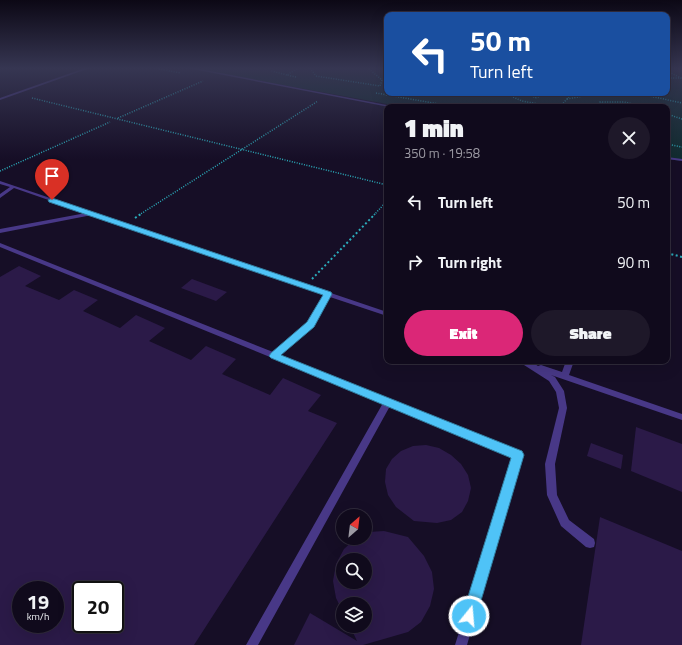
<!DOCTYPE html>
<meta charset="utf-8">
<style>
:root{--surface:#100a1c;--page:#1e1829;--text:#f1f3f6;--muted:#9c9aa3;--line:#302b3b;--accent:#db2777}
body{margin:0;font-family:"Titillium Web",sans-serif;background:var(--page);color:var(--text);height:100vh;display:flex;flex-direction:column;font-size:15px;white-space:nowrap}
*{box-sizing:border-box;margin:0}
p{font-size:13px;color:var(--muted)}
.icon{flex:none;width:22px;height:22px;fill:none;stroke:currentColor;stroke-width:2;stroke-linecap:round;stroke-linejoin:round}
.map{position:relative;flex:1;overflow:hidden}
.side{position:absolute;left:384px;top:104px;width:286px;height:260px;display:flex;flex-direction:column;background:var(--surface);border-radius:8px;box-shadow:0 4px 16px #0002,0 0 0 1px var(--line)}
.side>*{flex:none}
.hud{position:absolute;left:384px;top:12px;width:286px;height:84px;border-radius:8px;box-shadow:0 4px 16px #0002,0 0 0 1px var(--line);background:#1a4fa0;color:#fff;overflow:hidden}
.needle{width:26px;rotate:28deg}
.controls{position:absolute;left:336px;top:509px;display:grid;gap:8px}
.controls a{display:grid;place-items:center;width:36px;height:36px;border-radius:50%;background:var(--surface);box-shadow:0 4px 16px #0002,0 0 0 1px var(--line);font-size:20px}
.speed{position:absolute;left:12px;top:581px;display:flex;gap:8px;font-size:20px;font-weight:700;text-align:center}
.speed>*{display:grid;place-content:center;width:52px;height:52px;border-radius:50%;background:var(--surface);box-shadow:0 4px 16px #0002,0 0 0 1px var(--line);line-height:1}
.speed small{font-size:10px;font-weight:400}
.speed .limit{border:2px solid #111;border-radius:6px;background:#fff;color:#111}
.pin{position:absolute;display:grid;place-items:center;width:34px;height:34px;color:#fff;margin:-41px -17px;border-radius:50% 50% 50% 0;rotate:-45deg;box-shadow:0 0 4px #0007}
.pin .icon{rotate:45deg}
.me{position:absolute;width:44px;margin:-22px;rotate:17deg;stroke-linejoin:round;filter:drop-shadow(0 0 3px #0008)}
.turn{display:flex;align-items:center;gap:14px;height:84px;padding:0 20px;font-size:18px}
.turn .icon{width:52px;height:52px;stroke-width:2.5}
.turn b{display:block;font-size:28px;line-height:34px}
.round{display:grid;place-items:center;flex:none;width:42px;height:42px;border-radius:21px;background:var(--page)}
.overview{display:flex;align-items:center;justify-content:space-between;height:68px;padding:0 20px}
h1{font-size:24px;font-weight:800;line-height:30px}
.primary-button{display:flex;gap:8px;margin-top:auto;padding:8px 20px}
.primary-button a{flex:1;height:46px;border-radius:24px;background:var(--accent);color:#fff;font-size:16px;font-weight:800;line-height:46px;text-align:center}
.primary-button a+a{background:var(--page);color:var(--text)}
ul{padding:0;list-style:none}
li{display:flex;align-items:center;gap:12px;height:60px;padding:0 20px}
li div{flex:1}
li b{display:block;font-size:15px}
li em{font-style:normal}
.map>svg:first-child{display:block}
.green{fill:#112c30}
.building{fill:#2b1a48;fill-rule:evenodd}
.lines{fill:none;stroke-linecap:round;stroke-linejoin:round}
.path-far1{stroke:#2bacbb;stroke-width:1.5;stroke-dasharray:1 1.5;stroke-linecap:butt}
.path{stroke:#2bacbb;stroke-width:2;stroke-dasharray:2 2.5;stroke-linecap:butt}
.service{fill:#483887;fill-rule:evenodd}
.route{fill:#4fc3f7;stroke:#337fa1}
</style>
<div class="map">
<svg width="682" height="645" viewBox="0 0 682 645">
<rect width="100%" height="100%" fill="#160e26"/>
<polygon class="green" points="204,68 387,68 387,93 667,93 667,68 682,68 682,161 667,159 667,107 404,107 201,70"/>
<g class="building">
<path d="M19,266l22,10 -16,10 34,14 15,-10 24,10 -15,11 37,17 16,-13 29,13 -16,13 42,19 15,-14 30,13 -14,15 48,21 13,-17 38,17 -13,16 29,12 -143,222h-194v-368zM21,590h34v34h-34zM81,590h34v34h-34z"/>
<polygon points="192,279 227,292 216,301 181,288"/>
<polygon points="636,427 682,444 682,492 631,471"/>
<polygon points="591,443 623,455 621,469 587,456"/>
<polygon points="426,445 439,448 451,455 461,464 468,475 471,488 468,501 462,512 451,520 437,523 414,521 396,507 388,495 385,482 386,469 392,459 401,451 413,446"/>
<polygon points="600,517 682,551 682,645 581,645"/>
<path d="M384,531l24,6 16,19 8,16 2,17 -4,17 -9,16 -13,10 -45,13h-69l16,-32 47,28 -7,-15h15v-22h-22v8l-7,-14 -3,-17 3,-17 8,-15 11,-10 10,-1v-4l4,-2zM343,560h22v22h-22z"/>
</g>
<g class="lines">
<g class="path-far1">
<polyline points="154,68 181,73"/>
<polyline points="271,68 272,71 287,75"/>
<polyline points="310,68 316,76 380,86 382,80 368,68"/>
<polyline points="667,71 681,78 667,78"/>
<polyline points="296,77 287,75 298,68"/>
<polyline points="376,93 456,107"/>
<polyline points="504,93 522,101 555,107"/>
<polyline points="530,93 535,98 548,93"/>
<polyline points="636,93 682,103"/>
<polyline points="32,98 387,185"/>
<polyline points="567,99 600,93"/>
<polyline points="560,107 572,93"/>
<polyline points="606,107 600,102 624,102 648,107"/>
<polyline points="667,114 682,119"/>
<polyline points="118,118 203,81"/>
<polyline points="667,130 669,131 667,131"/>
<polyline points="667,144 682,147"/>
<polyline points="0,171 110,122"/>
<polyline points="139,215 318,101"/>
<polyline points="374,215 387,201"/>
</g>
<g class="path">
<polyline points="135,218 141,214"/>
<polyline points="667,253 682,257"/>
<polyline points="312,279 375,214"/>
</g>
<g class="service">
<polygon points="85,68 90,68 0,100 0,98"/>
<polygon points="187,68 195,68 397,107 389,107"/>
<polygon points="667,157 682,159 682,161 667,159"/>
<polygon points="0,181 387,312 387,316 330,297 312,326 280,355 521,452 522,455 467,645 455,645 513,457 390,406 258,645 246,645 383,403 0,247 0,243 273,352 308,322 324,295 92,215 0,233 0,229 86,213 14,188 0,198 0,194 10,187 0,184"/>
<polygon points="524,361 530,361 538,366 541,365 562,372 566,361 574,361 569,375 682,414 682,420 551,375 555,377 564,391 567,408 555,464 557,495 569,520 594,539 595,543 594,547 590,548 586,547 561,526 547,495 545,464 559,408 556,392 549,381 524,365 523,363"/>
</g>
</g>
<linearGradient id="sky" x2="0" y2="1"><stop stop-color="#0c0815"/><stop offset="0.43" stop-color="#363652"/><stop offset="1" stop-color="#363652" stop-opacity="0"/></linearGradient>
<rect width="682" height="159" fill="url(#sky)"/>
<polygon class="route" points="52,198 331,292 332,294 314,327 281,355 522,451 524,455 475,621 469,623 464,621 462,616 511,458 271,358 269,356 271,353 307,322 323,295 49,202 48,200"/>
</svg>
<div class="controls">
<a><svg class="needle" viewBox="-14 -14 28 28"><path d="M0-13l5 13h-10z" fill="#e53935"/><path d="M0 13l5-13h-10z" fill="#9c9aa3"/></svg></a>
<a><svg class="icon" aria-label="search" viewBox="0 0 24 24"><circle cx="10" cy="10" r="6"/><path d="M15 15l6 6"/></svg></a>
<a><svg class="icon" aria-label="layers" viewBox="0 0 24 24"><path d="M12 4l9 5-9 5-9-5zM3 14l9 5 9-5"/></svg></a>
</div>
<div class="speed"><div>19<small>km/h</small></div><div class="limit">20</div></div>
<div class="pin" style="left:52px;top:200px;background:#d93025"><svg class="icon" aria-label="arrive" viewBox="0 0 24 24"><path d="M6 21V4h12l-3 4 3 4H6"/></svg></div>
<svg class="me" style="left:469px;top:616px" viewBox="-20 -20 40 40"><circle r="17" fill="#4fc3f7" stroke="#fff" stroke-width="3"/><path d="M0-11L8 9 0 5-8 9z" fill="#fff"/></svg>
<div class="hud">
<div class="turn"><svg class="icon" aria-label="left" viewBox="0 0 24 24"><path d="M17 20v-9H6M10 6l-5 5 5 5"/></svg><div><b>50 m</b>Turn left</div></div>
</div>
<section class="side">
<div class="overview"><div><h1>1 min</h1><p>350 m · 19:58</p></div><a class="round"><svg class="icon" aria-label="close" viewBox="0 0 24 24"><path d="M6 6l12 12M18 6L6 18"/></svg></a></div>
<ul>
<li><svg class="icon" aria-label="left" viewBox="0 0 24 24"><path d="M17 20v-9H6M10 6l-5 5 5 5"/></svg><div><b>Turn left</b></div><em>50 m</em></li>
<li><svg class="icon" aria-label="right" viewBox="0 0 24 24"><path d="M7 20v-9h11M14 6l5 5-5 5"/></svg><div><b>Turn right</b></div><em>90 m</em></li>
</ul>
<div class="primary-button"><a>Exit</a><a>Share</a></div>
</section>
</div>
